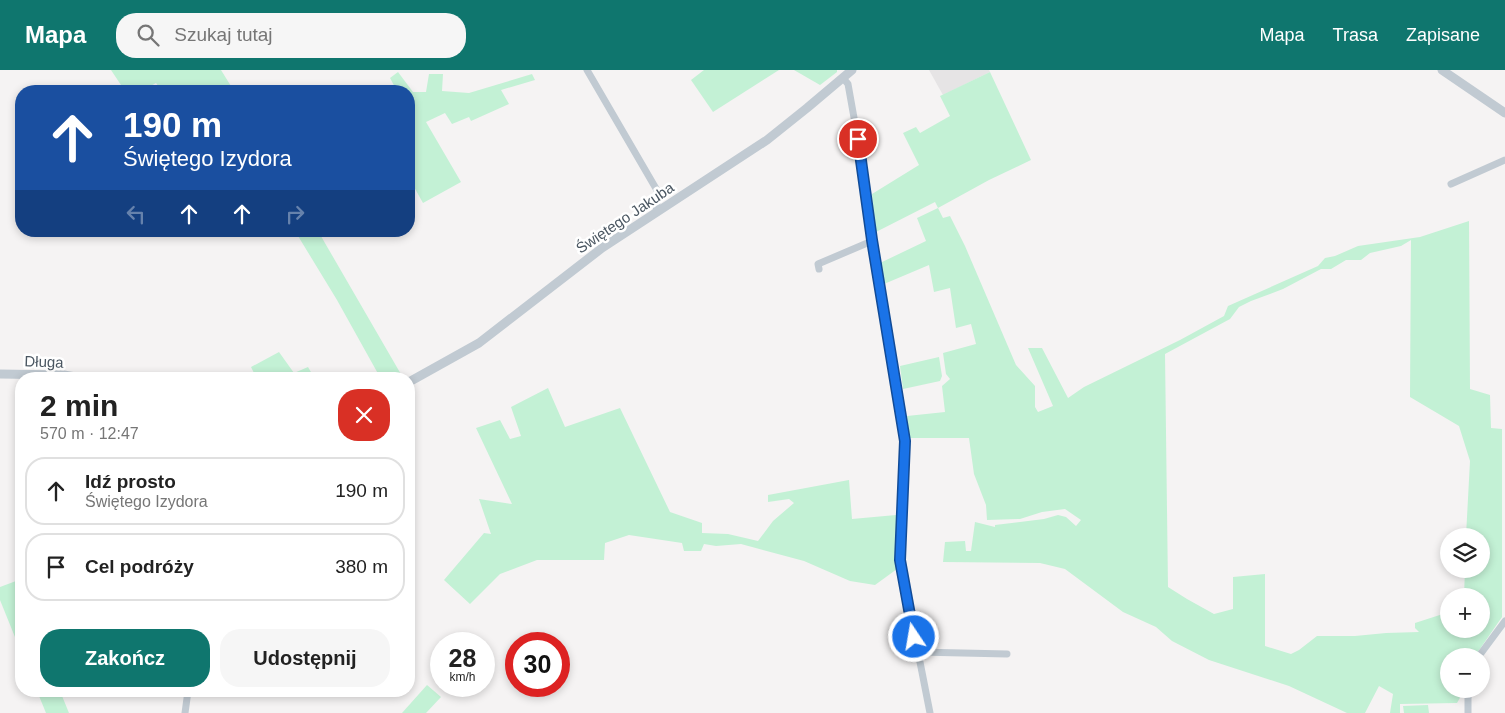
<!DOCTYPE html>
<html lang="pl">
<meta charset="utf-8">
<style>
:root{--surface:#fff;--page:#f6f6f6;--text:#222;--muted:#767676;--line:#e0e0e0;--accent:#0f766e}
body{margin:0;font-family:Arial,sans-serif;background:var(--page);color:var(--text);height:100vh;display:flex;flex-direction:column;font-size:19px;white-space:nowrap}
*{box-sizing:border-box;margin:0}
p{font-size:16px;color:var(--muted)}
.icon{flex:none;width:28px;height:28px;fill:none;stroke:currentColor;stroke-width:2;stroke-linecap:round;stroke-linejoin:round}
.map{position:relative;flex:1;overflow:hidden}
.side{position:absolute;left:15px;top:302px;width:400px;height:325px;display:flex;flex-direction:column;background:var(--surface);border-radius:20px;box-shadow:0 2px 8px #0003}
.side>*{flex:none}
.guide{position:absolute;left:15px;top:15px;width:400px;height:152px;border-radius:20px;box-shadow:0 2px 8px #0003;background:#1a4fa0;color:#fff;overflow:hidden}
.fabs{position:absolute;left:1440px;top:458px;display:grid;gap:10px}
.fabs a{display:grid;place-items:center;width:50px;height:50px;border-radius:50%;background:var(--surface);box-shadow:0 2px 8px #0003;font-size:25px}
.speed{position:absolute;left:430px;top:562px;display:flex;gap:10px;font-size:25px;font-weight:700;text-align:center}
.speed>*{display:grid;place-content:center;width:65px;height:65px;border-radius:50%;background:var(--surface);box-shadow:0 2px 8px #0003;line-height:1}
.speed small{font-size:12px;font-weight:400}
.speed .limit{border:8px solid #d22;background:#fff;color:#111}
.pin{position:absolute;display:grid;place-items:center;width:42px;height:42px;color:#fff;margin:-21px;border:2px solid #fff;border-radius:50%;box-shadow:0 1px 5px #0007}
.me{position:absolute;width:55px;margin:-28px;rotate:348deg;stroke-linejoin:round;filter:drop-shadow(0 0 4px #0008)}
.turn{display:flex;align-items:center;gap:18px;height:105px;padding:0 25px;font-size:22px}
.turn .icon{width:65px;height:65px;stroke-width:2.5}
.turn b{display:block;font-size:35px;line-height:42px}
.lanes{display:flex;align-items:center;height:48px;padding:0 25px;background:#0003;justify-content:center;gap:25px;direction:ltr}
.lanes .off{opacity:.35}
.round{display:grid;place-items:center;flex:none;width:52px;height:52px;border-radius:20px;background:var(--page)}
.headline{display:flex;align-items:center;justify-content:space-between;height:85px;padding:0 25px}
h1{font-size:30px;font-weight:700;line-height:38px}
.action{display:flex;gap:10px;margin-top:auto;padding:10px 25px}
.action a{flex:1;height:58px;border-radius:20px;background:var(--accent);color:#fff;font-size:20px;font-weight:700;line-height:58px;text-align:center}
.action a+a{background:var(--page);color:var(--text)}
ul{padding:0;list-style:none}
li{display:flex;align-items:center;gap:15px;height:68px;margin:0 10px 8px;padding:0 15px;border:2px solid var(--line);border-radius:20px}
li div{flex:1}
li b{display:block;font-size:19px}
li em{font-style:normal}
header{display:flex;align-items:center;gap:30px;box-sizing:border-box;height:70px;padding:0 25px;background:var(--accent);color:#fff}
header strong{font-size:24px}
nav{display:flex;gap:28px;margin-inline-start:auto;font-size:18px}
.search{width:350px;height:45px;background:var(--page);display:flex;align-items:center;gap:12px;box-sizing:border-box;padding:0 18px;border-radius:20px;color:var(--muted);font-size:19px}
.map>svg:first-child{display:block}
.education{fill:#e6e4e5}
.green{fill:#c3f1d5;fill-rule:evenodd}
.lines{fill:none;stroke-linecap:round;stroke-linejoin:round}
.minor{stroke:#c1cad2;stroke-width:7}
.tertiary{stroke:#c1cad2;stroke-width:9}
.route-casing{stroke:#114b97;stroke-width:12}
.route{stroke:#1a73e8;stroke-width:9}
.labels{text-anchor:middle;stroke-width:5;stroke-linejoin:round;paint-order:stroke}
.street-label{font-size:15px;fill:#4a5661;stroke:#fff}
</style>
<header>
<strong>Mapa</strong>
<div class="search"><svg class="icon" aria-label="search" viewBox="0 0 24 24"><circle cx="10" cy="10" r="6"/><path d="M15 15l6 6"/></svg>Szukaj tutaj</div>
<nav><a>Mapa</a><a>Trasa</a><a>Zapisane</a></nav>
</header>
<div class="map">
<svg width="1505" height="643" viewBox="0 0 1505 643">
<rect width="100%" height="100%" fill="#f5f3f3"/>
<polygon class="education" points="929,0 989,0 990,2 943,25"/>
<g class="green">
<polygon points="111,0 221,0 234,21 162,21 156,13 142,21 125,21"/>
<polygon points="704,0 779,0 713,42 691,10"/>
<polygon points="794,0 837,0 837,2 820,15"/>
<polygon points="398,2 413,22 426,22 429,4 443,4 442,21 469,23 532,4 535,10 501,20 509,34 471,51 469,47 452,54 445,43 426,52 461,112 423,133 409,108 409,21 397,21 390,8"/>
<path d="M990,2l41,88 -42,20 -51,28 5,10 7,-2 15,30 51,119 19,21v21l3,5 15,-6 -25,-58h14l26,50 16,-11 96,-47 44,-24 4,-10 90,-40 7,-8 10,-2 23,-10 62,-9 49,-16 1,168 20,6 1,33 11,1v188l-27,39h-26v33h16l-8,14 -57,1v9h-10l3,-19 -14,-8 -14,27h-18l-58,-27 -80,-26 -37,-19 -16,-14 -33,-15 -58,-43 -25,-6 -97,-1 2,-20 20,-1 1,10h5l4,-29 20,5v-2l49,-6 14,-4 8,2 10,9 5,-6 -16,-11 -23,3 -22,7 -33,1 -1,-15 -12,-31 -5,-36h-60l-2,-22 38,-4 -3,-26 8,-7 -4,-5 -3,-21 33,-9 -5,-20 -15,4 -6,-40 -16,4 -5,-27 -45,19 -4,-21 46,-22 -9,-23 21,-10 -3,-6 -61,31 -2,-39 47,-29 -16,-32 13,-6 4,6 30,-17 -10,-20zM1411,170l-1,157 49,29 11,35 -4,75h15v33h-16l-1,27h17v33h-32v-17l-34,11v5l4,4 -33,1 -31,3h-38l-18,14 -8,4 -26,-8v-72l-32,3v32l-19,5 -27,-15 -19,-12 -3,-233 65,-35 9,-12 12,-6 32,-12 38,-20h10l15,-9h15l9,-7 31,-7z"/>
<polygon points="295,161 318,161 402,306 397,309 381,309 337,230"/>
<polygon points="279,282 294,303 308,297 315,309 257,309 251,297"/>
<polygon points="939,287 942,306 940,311 903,319 900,296"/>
<polygon points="548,318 565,357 620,338 670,442 702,453 702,463 728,464 758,471 773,451 794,433 789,429 768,432 768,425 849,410 852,449 896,445 896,484 897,499 875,515 850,511 804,491 741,474 716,476 704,474 701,481 684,481 682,473 629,465 605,473 604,490 537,490 500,504 470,534 444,510 484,463 491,464 479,429 512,434 476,358 500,350 510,369 521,366 511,337"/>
<polygon points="16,511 21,523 21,582 0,530 0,517"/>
<polygon points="427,615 441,627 426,643 402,643"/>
<polygon points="37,621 60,621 69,643 46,643"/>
<polygon points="1428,635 1429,643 1404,643 1403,636"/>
</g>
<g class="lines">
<g class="minor">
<polyline points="587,0 658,122 656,143"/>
<polyline points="843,8 848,14 861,87 872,171 905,371 900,490 930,643"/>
<polyline points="1451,114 1505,90"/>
<polyline points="819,199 818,194 872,171"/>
<polyline points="918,582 1007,584"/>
<polyline points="1479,586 1505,551"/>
<polyline points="1468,619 1468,643"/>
<polyline points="185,643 188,621"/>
</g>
<g class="tertiary">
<polyline points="1442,0 1505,43"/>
<polyline points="0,304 64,305 87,309"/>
<polyline points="409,312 479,273 602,178 767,70 807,38 852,0"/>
</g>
</g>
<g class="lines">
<defs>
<polyline id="route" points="858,69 872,170 905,371 900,490 914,567"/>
</defs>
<use href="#route" class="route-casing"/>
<use href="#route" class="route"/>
</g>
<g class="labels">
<g class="street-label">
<text transform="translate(625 148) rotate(-34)" y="5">Świętego Jakuba</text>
<text transform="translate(44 292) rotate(2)" y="5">Długa</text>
</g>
</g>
</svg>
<div class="fabs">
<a><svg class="icon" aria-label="layers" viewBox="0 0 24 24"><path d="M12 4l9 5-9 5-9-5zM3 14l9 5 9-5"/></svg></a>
<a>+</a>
<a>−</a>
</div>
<div class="speed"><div>28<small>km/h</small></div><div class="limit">30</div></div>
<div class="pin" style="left:858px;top:69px;background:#d93025"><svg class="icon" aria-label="arrive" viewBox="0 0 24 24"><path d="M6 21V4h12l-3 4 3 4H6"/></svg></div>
<svg class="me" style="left:914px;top:567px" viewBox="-20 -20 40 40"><circle r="17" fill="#1a73e8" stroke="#fff" stroke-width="3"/><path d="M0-11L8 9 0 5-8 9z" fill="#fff"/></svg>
<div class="guide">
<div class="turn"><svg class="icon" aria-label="ahead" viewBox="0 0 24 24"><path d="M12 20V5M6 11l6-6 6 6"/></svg><div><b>190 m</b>Świętego Izydora</div></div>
<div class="lanes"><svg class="icon off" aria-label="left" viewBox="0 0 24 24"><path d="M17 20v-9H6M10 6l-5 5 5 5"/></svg><svg class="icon" aria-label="ahead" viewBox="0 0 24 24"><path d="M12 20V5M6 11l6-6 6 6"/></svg><svg class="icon" aria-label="ahead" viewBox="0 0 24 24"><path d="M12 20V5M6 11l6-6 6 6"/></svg><svg class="icon off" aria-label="right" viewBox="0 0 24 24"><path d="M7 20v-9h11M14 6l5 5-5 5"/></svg></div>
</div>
<section class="side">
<div class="headline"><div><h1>2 min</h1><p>570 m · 12:47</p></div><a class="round" style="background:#d93025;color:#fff"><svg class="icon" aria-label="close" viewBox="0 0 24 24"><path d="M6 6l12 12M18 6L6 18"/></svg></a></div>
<ul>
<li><svg class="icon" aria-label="ahead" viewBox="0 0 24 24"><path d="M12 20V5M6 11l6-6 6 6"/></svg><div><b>Idź prosto</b><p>Świętego Izydora</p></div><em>190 m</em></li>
<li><svg class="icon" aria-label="arrive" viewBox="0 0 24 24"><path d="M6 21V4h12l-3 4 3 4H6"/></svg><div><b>Cel podróży</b></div><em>380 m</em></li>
</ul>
<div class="action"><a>Zakończ</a><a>Udostępnij</a></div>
</section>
</div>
